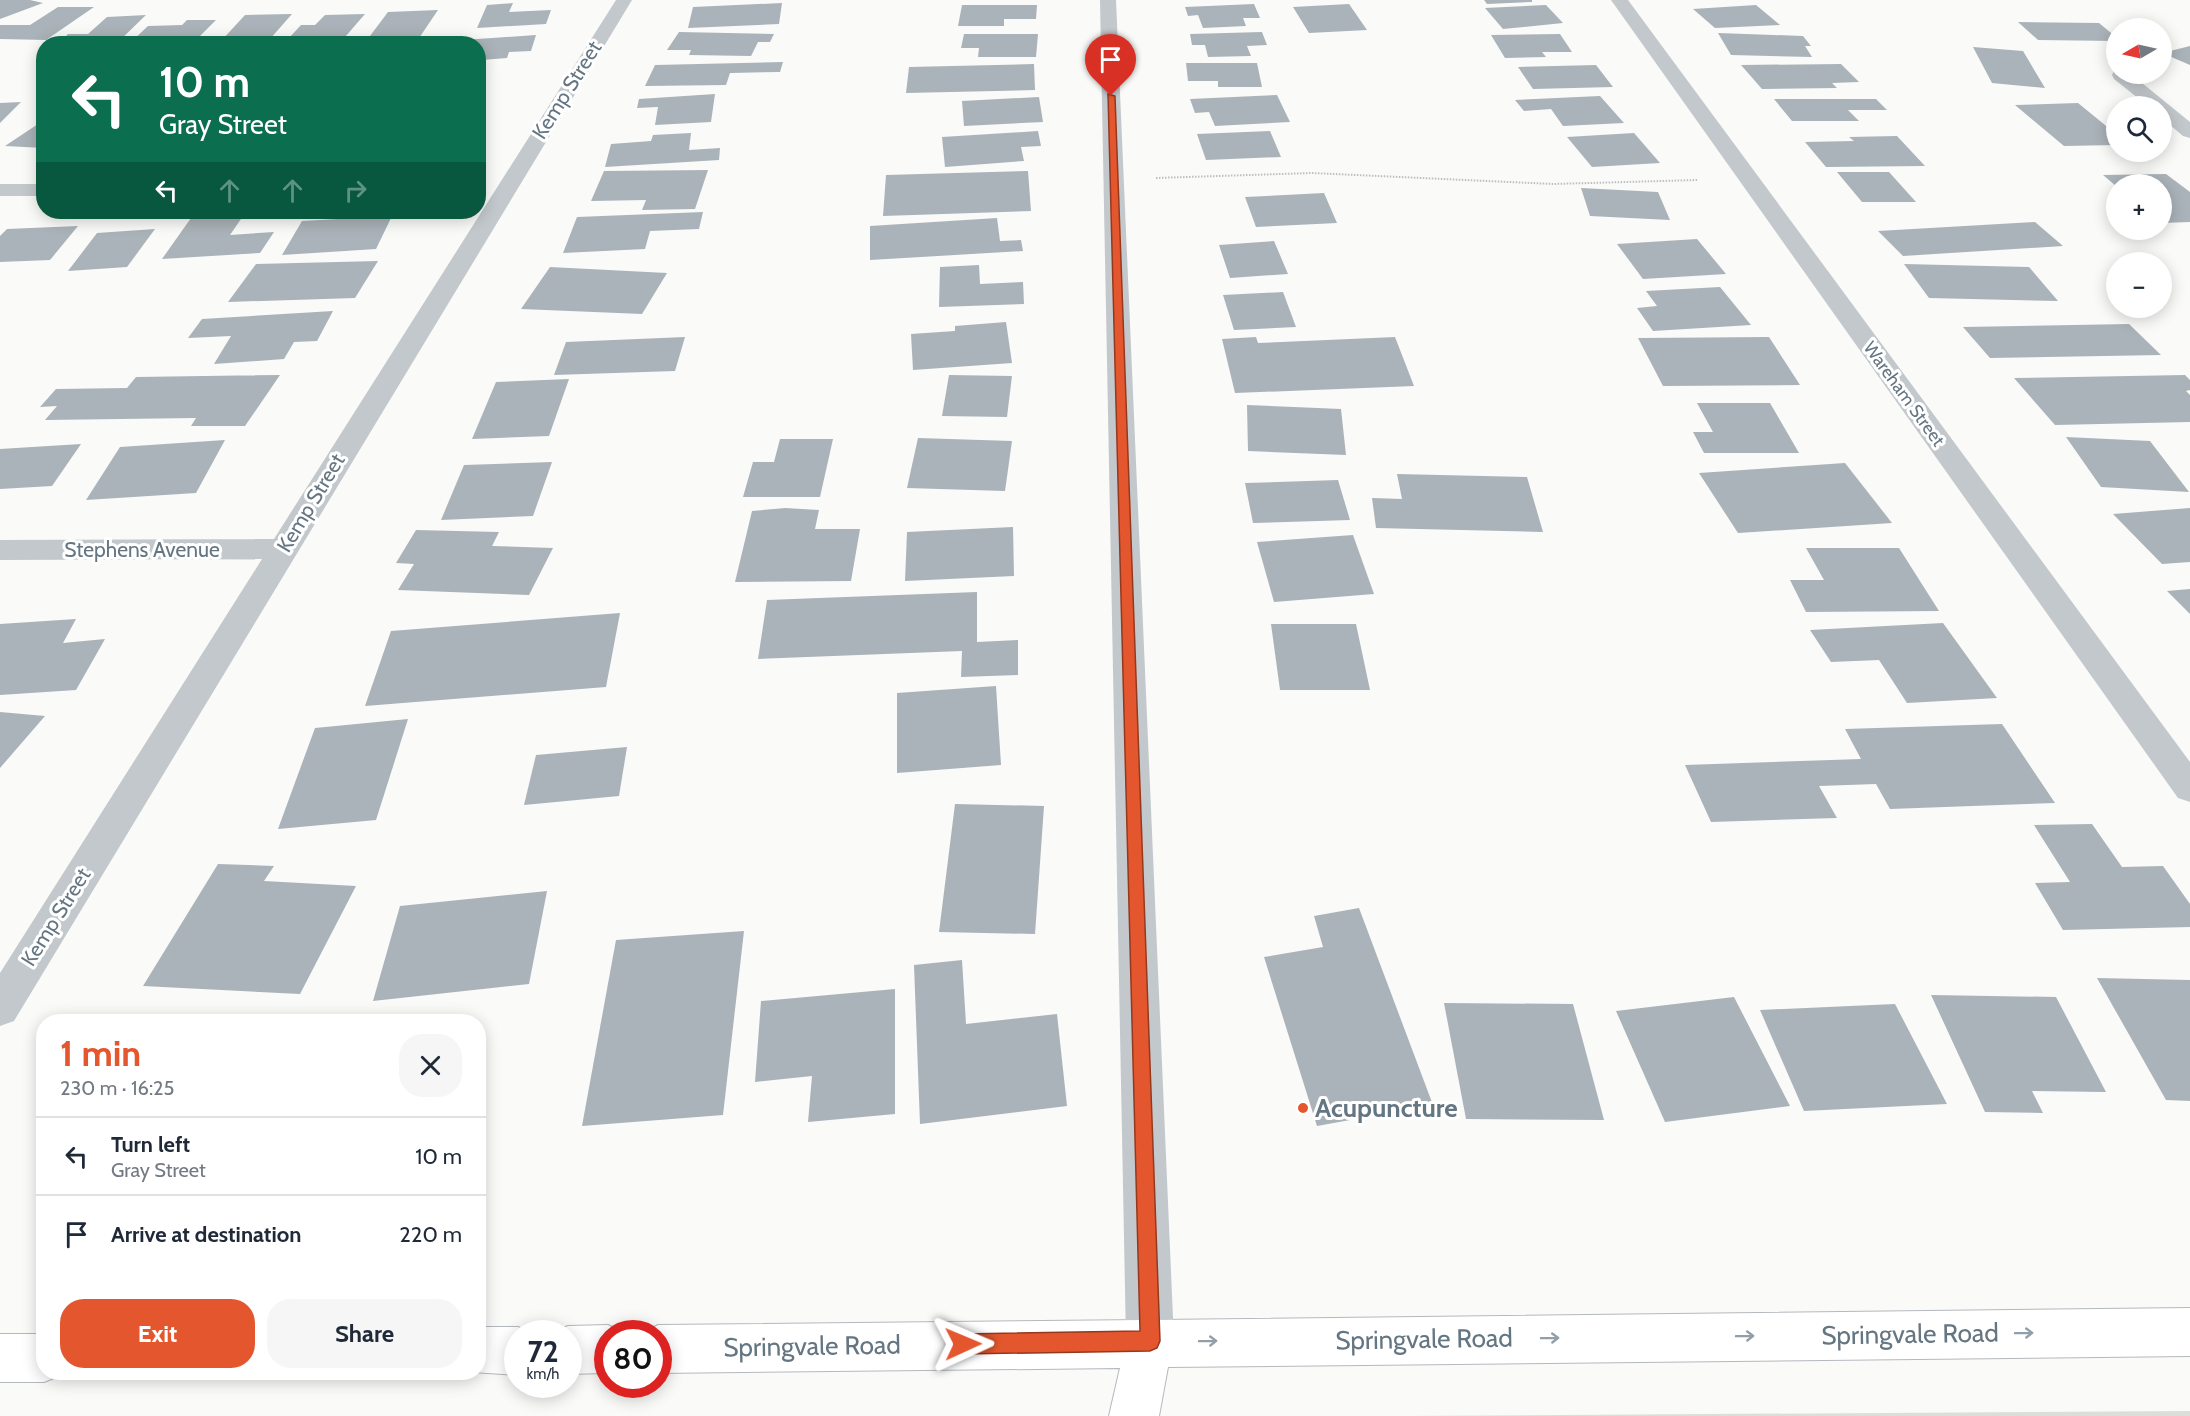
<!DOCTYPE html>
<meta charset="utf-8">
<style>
:root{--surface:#fff;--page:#f6f6f7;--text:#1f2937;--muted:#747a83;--line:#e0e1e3;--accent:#e4572e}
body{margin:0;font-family:Cabin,sans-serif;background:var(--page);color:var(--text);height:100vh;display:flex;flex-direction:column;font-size:22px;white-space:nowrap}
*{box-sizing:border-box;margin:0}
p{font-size:20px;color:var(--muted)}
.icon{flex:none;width:33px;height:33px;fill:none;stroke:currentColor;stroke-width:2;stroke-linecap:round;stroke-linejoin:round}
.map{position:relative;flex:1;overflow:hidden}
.panel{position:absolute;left:36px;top:1014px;width:450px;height:366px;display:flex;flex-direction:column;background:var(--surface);border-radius:24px;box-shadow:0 3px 15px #0003}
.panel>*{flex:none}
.banner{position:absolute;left:36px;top:36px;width:450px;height:183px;border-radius:24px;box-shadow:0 3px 15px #0003;background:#0b6e4f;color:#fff;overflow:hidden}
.needle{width:39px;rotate:261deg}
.controls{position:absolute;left:2106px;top:18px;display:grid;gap:12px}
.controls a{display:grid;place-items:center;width:66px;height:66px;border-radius:50%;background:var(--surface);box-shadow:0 3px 15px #0003;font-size:30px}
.speed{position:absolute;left:504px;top:1320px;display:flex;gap:12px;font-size:30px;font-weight:700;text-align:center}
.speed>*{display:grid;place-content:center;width:78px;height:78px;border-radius:50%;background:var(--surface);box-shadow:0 3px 15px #0003;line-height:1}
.speed small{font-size:15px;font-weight:400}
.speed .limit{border:9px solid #d22;background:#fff;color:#111}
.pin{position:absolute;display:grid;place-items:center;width:51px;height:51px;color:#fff;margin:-62px -26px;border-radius:50% 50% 50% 0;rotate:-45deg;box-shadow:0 0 6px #0007}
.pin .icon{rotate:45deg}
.me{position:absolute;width:66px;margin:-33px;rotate:89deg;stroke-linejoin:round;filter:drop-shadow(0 0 4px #0008)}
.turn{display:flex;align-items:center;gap:21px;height:126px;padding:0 24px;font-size:27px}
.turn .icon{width:78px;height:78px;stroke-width:2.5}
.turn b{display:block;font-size:42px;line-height:51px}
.lanes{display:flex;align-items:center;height:57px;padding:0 24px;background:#0003;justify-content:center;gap:30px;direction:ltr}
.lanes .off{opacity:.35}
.round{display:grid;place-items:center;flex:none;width:63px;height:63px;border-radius:24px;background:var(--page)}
.summary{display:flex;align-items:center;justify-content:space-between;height:102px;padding:0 24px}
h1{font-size:36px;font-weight:800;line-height:45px;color:var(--accent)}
.button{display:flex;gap:12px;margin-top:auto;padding:12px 24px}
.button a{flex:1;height:69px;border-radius:24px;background:var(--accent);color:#fff;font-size:24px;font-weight:800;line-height:69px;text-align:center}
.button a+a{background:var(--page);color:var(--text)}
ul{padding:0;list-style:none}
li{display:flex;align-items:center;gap:18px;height:78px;padding:0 24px;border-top:2px solid var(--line)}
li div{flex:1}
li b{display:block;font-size:22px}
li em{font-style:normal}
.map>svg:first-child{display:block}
.green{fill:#dadfd7}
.building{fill:#aab3b9}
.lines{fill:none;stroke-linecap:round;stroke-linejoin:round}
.trunk-casing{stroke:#b4b9bd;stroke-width:2}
.path{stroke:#bbbfc2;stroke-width:2;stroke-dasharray:1.5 1.5;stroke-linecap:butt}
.minor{fill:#c3c8cc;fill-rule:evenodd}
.trunk{fill:#fff;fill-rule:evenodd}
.oneway{stroke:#939fa8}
.route{fill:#e4572e;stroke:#94391e;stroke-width:1.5}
.poi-dot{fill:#e4572e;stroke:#fff;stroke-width:2}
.labels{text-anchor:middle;stroke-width:6;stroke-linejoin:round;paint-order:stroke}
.far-street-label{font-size:18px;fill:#657683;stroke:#fff}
.street-label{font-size:21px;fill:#657683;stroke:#fff}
.near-poi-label{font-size:26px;font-weight:bold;fill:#657683;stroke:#fff;text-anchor:start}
.near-street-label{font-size:26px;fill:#657683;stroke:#fff}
</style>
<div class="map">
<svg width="2190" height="1416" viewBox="0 0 2190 1416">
<rect width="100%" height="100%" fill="#fafaf8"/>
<polygon class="green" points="2190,1411 2190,1416 1409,1416"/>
<g class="building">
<polygon points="0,0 30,0 43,3 0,19"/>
<polygon points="1484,0 1532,0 1532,2 1487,4"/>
<polygon points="513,3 509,12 551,10 546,24 477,28 487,5"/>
<polygon points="782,3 779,24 688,28 693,7"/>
<polygon points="1254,4 1260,18 1243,18 1246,26 1203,28 1198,15 1188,16 1185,7"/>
<polygon points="1349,4 1367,30 1309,33 1293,7"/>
<polygon points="962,5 1037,5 1036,19 1004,19 1004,26 958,26"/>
<polygon points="1546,5 1563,23 1503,29 1485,8"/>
<polygon points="1756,5 1780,25 1715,28 1693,9"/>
<polygon points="58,7 94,7 46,40 0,39 0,25 30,25"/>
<polygon points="438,10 415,44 364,44 388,12"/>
<polygon points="292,14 270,39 221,41 245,15"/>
<polygon points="365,14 345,37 289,38 301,25 315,25 325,15"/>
<polygon points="146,15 116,44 58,44 68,34 88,34 107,17"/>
<polygon points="187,20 216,20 192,44 129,44 148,26 182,25"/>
<polygon points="2018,22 2099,23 2116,37 2116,41 2038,40"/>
<polygon points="679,32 774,34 770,42 758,42 751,56 689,55 691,50 667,50"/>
<polygon points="1262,32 1267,45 1247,46 1251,56 1208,57 1205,45 1192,45 1190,34"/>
<polygon points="1718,33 1803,36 1811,46 1805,46 1812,57 1731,55"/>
<polygon points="964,34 1038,34 1036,57 978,57 979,48 961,48"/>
<polygon points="1560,34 1572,52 1542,52 1546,57 1505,58 1491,35"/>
<polygon points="536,35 531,51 509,52 507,58 482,60 479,68 478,44 462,44 463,40"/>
<polygon points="2190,46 2190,65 2162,53"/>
<polygon points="1973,47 2023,51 2045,88 1992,83"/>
<polygon points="783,62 780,72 730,73 726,85 645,86 655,65"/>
<polygon points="1186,63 1257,63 1262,87 1218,87 1218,81 1188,81"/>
<polygon points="1034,64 1035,90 906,93 909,67"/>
<polygon points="1841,64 1859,82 1832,83 1837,88 1762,89 1741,65"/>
<polygon points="1596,65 1613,87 1533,89 1518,67"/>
<polygon points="715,94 711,122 655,125 658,107 637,108 639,99"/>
<polygon points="1277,95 1290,122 1215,126 1209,112 1195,113 1190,99"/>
<polygon points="1600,96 1624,123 1563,126 1551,109 1524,111 1515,100"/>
<polygon points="1039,97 1043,122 964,126 962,101"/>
<polygon points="1774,99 1876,99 1887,110 1848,110 1859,121 1792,121"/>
<polygon points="21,102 0,123 0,103"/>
<polygon points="2078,103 2116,134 2116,145 2064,146 2015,105"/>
<polygon points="44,120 44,148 5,146"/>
<polygon points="1038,131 1041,146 1021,147 1024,161 945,167 942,137"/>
<polygon points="1270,131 1281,157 1206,160 1197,134"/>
<polygon points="691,133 689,150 720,148 719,160 605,167 611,144 651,141 653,135"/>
<polygon points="1634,133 1660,163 1592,167 1567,137"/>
<polygon points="1897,136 1925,166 1826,167 1805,142 1854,141 1849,137"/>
<polygon points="708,170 695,209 642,210 646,200 591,201 604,171"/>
<polygon points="1028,171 1031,211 883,216 886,175"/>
<polygon points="1837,172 1889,172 1916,202 1862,202"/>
<polygon points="2166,174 2190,192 2190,222 2162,223 2162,184 2116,186 2103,175"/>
<polygon points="1581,188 1658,192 1670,220 1590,216"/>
<polygon points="1324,193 1337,223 1256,227 1245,197"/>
<polygon points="703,212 699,229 650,231 645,249 563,253 577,217"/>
<polygon points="243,216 230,235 274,232 260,253 162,259 191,218"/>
<polygon points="392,216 376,249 282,255 302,221"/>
<polygon points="997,218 1000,241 1021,240 1023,251 870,260 870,226"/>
<polygon points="2035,222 2063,246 1903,256 1878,231"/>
<polygon points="78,226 50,260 0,262 0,236 7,229"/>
<polygon points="155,229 127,267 68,271 97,233"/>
<polygon points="1697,239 1726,274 1643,279 1617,244"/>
<polygon points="1274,241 1288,274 1230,278 1219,245"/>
<polygon points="378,261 355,298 228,302 256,264"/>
<polygon points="1904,264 2029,267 2058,301 1929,298"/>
<polygon points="979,265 980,284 1023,282 1024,304 939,307 940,267"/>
<polygon points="550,267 667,273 642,314 521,309"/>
<polygon points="1720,287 1751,325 1653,331 1637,308 1657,306 1646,291"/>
<polygon points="1283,292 1296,327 1234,330 1223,295"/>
<polygon points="333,311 317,341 294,342 284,359 214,364 231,336 188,338 202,319"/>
<polygon points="1006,322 1012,363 913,370 911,334 955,331 955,326"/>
<polygon points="2129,324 2161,355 1990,358 1963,327"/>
<polygon points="685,337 675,371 554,375 566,342"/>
<polygon points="1256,337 1258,343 1395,337 1414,386 1235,393 1222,339"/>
<polygon points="1769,337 1800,385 1663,386 1638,338"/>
<polygon points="280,375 245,426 191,426 196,418 45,420 57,406 40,407 56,389 127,388 136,377"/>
<polygon points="949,375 1012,376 1007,417 942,416"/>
<polygon points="2185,375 2190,380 2190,390 2186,391 2190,395 2190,422 2055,425 2014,378"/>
<polygon points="569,379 549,436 472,439 496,382"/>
<polygon points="1697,403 1770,403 1799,453 1704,453 1693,432 1713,432"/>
<polygon points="1247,405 1341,409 1346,455 1248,451"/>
<polygon points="2066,437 2150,441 2189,492 2101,487"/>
<polygon points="918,438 1012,441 1005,491 907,488"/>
<polygon points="780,439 833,439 820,497 743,497 753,462 774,462"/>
<polygon points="225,440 196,493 86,500 120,447"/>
<polygon points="81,444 52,486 0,489 0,449"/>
<polygon points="552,462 533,516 441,520 464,465"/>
<polygon points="1845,463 1892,523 1738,533 1699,473"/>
<polygon points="1397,474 1527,477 1543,532 1376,528 1372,498 1402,499"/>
<polygon points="1338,480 1350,520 1253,523 1245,483"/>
<polygon points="785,508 819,510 815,529 860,529 851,581 735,582 752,511"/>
<polygon points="2190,508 2190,562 2162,564 2113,514"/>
<polygon points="1013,527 1014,576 905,581 907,532"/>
<polygon points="416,530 499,532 492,546 553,548 529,595 398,590 414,564 396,563"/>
<polygon points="1353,535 1374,594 1274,602 1257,542"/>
<polygon points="1806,548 1899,548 1939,611 1806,612 1790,580 1824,580"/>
<polygon points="2190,589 2190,614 2167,591"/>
<polygon points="977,592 977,642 1018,640 1018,675 961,677 962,651 758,659 767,600"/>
<polygon points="620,613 606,687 365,706 391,631"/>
<polygon points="76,619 63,643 105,639 76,690 0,695 0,624"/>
<polygon points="1943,623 1997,698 1907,703 1879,660 1831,662 1810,630"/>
<polygon points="1271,624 1356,624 1370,690 1280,690"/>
<polygon points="996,686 1001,765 897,773 897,693"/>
<polygon points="0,712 45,716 0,768"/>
<polygon points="408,719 376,820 278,829 315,728"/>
<polygon points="2002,724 2055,803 1890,809 1876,784 1819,786 1837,818 1711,822 1685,765 1861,759 1845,729"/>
<polygon points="627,747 619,796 524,805 536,755"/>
<polygon points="955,804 1044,806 1035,934 939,932"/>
<polygon points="2092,824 2122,867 2163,866 2190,904 2190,927 2063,930 2035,883 2070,882 2034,825"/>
<polygon points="218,864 274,866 264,881 356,886 300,994 143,986"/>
<polygon points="547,891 529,984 373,1001 400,906"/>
<polygon points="1359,908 1433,1105 1317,1126 1264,957 1323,947 1314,916"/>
<polygon points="744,931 723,1115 582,1126 616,940"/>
<polygon points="962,960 966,1024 1057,1014 1067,1106 920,1124 914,965"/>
<polygon points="2097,978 2190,980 2190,1101 2166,1100"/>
<polygon points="895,989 895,1114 808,1122 812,1076 755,1082 761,1001"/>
<polygon points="1931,995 2056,997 2106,1092 2032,1091 2043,1113 1985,1112"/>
<polygon points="1734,997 1790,1106 1665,1122 1616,1011"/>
<polygon points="1444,1003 1573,1004 1604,1120 1466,1119"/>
<polygon points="1895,1004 1947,1104 1804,1111 1760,1010"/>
<polygon points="260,1015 257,1022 166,1022 166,1020"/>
</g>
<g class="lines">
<defs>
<g id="trunk">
<polygon points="2190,1308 2190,1356 1168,1367 1159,1416 1109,1416 1120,1368 658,1373 658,1334 641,1334 658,1325 1144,1320 1150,1317 1156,1320"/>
<polygon points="608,1325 625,1334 608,1334 608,1373 568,1374 568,1334 551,1333 568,1326"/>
<polygon points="478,1327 518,1327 533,1334 518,1334 518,1375 472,1372 478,1372"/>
<polygon points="0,1334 44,1334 44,1372 62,1372 61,1375 44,1382 0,1382"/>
</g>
</defs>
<use href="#trunk" class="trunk-casing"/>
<polyline class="path" points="1156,178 1312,173 1553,184 1698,180"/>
<g class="minor">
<polygon points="616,0 632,0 14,1021 0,1026 0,973 262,559 0,560 0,540 274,539"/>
<polygon points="1100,0 1116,0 1174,1341 1167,1358 1150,1365 1133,1358 1126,1341"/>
<polygon points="1611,0 1628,0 2190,762 2190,802 2178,798"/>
<polygon points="2114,71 2116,74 2131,74 2190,122 2190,138 2183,136 2162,118 2162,106 2148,106 2114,79 2112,75"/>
<rect x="0" y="184" width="44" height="12"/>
</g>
<use href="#trunk" class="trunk"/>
</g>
<defs><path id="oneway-shaft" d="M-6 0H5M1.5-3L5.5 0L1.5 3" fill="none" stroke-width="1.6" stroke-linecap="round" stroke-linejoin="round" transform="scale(1.5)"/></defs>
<g class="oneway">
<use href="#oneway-shaft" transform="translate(2024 1333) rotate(-1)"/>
<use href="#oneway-shaft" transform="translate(1745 1336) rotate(-1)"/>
<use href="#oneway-shaft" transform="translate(1550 1338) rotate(-1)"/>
<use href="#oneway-shaft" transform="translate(1208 1341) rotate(-1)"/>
</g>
<polygon class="route" points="1108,94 1115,96 1160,1341 1157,1348 1150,1351 963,1354 956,1351 953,1344 956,1337 963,1334 1140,1331"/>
<circle class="poi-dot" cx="1303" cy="1108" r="6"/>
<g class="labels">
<g class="far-street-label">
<text transform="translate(1904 394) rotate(54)" y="6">Wareham Street</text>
</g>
<g class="street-label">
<text transform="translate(567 90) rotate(-58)" y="7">Kemp Street</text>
<text transform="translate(311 503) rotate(-59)" y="7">Kemp Street</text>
<text x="142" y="557">Stephens Avenue</text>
<text transform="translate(56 917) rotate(-58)" y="7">Kemp Street</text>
</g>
<g class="near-poi-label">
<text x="1315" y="1117">Acupuncture</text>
</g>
<g class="near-street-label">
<text transform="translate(1910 1334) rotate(-1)" y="9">Springvale Road</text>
<text transform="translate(1424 1339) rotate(-1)" y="9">Springvale Road</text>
<text transform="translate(812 1346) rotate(-1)" y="9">Springvale Road</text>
</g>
</g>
</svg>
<div class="controls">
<a><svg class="needle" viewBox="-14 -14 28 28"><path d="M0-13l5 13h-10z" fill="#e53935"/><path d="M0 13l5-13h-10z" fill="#747a83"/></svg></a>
<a><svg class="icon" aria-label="search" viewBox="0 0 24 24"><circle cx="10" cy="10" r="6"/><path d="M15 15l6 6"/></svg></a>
<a>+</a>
<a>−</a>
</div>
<div class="speed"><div>72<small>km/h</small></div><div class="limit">80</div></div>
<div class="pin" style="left:1111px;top:96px;background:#d93025"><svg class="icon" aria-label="arrive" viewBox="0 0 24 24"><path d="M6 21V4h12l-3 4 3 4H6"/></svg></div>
<svg class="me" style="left:963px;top:1344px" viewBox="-20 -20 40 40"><path d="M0-17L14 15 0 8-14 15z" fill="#e4572e" stroke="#fff" stroke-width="4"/></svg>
<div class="banner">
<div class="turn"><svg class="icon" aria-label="left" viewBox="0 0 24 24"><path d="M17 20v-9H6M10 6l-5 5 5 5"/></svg><div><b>10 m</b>Gray Street</div></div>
<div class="lanes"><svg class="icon" aria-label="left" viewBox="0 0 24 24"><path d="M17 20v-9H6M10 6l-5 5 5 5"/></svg><svg class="icon off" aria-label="ahead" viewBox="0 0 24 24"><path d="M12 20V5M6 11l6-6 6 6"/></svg><svg class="icon off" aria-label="ahead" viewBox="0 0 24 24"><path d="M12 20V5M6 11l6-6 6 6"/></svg><svg class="icon off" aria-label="right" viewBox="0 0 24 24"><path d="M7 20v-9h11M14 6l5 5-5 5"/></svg></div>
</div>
<section class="panel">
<div class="summary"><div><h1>1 min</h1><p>230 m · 16:25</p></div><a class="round"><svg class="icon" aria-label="close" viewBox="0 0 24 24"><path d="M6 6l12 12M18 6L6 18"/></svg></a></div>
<ul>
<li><svg class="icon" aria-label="left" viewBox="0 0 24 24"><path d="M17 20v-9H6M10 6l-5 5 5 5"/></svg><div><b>Turn left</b><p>Gray Street</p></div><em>10 m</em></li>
<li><svg class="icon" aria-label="arrive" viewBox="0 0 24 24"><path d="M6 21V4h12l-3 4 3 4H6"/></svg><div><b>Arrive at destination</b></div><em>220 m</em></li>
</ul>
<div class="button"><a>Exit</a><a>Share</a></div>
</section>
</div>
